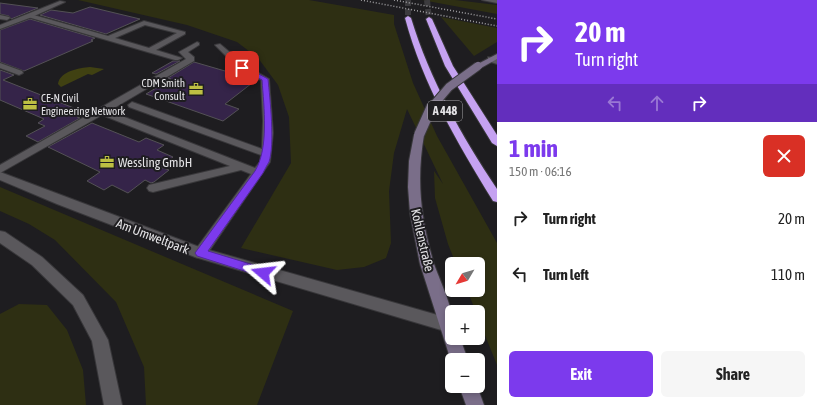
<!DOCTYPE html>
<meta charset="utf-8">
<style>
:root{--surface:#fff;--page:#f6f6f6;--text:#222;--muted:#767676;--accent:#7c3aed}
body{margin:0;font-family:"Asap Condensed",sans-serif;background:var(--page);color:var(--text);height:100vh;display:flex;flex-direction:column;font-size:15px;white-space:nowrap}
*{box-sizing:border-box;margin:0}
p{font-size:13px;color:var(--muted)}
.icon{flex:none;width:22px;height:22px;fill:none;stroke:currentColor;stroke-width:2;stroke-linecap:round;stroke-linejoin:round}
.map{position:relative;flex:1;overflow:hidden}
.side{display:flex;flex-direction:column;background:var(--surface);width:320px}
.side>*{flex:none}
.guide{background:#7c3aed;color:#fff;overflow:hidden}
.needle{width:26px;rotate:232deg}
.controls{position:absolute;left:445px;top:257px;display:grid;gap:8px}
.controls a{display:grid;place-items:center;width:40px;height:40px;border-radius:6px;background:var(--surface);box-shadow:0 2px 6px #0003;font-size:20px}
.pin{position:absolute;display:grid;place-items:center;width:34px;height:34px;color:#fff;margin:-17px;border-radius:8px;box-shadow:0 2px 6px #0006}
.me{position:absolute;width:44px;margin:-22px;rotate:287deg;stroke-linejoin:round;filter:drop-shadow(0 0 3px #0008)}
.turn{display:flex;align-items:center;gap:14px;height:84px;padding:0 12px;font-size:18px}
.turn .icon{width:52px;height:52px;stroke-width:2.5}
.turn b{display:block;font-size:28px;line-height:34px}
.lanes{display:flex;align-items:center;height:38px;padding:0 12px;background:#0003;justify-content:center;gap:20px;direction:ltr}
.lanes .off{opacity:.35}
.round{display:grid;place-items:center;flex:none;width:42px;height:42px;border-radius:6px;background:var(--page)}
.summary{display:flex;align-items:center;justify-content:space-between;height:68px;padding:0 12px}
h1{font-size:24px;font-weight:700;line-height:30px;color:var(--accent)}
.action{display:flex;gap:8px;margin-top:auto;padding:8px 12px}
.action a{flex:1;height:46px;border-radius:6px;background:var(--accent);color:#fff;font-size:16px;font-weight:700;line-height:46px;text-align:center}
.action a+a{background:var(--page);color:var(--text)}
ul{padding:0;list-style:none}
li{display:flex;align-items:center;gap:12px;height:56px;padding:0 12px}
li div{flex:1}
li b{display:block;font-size:15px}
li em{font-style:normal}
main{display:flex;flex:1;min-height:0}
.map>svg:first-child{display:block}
.green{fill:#2e2f13}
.water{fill:#404112}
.building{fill:#352449;stroke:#535155}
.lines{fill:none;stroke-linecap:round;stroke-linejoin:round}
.highway-tunnel{stroke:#3c3b3e;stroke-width:6;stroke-dasharray:6 3;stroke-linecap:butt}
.lane-casing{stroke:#38373a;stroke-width:2}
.street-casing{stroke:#38373a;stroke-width:2}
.secondary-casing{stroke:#38373a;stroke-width:2}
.highway-casing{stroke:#38373a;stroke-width:2}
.lane{fill:#5a585c;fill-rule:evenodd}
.street{fill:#5a585c;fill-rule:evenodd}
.secondary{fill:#7a6e89;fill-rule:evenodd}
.highway{fill:#c5a2f1;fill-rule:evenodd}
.rail{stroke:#a3a2a5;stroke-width:1.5;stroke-dasharray:1 2;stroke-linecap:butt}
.secondary-bridge-far1-casing{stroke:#38373a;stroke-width:10;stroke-linecap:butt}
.secondary-bridge-casing{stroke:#38373a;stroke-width:12;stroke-linecap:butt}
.secondary-bridge-far1{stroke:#7a6e89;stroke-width:8}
.secondary-bridge{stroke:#7a6e89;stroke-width:10}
.route{fill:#7c3aed;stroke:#51269a}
.labels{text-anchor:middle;stroke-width:4;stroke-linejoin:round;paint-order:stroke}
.far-poi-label{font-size:11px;fill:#e3e2e5;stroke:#1e1d20;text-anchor:end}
.shield{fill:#1e1d20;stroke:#a8a7aa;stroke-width:1}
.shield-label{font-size:12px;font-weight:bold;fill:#e3e2e5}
.poi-label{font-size:13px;fill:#e3e2e5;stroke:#1e1d20;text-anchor:start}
.street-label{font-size:13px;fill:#e3e2e5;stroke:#1e1d20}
</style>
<main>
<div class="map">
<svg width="497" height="405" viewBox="0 0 497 405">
<rect width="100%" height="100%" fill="#1e1d20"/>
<g class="green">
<polygon points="78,0 309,0 394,15 394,24 413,83 437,136 497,243 497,365 478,318 478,312 476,312 467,290 478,290 478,264 456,264 448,244 435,198 434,171 443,184 407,109 394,153 389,191 391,243 386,258 364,267 337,270 241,248 291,163 289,117 278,85 258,58 237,42 187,25"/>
<polygon points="422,0 455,0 497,5 497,14"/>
<polygon points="441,17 497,28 497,42 474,56"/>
<polygon points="0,187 293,311 257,405 146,405 144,367 116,302 55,240 29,224 0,211"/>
<polygon points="19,304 47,305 67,330 83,370 86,405 0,405 0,314"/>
</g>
<path class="water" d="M90,67l14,2 -12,6 -4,-1 -27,13 -3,-3c2,-13 21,-16 32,-17z"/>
<g class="building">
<polygon points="0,3 38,8 11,19 9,16 0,14"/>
<polygon points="90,7 140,19 106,34 40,15 51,10 73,13"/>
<polygon points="30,19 95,38 91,40 93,41 24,71 0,62 0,30"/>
<polygon points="173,61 180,61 156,74 152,73"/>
<polygon points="194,62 256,80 225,104 239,109 223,121 146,94 171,79 168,78"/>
<polygon points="0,70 14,75 3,80 84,112 77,117 80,118 38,142 26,136 45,126 38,123 44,119 0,100"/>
<polygon points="92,123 139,142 146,138 164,145 157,150 173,157 160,167 169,170 154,182 151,183 145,180 128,193 112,185 104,190 87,181 100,172 48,147"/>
</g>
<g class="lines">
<g class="highway-tunnel">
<polyline points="408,0 408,18"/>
<polyline points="427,0 429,19"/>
</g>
<defs>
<g id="lane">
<path d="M30,14l78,22 36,-15 41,11v2l-29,16 26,8 -4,2h-3l-147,-43 -1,-1zM145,25l32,8 -28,15 -34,-10z"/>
<polygon points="0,15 9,17 10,18 7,20 0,19"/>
<polygon points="197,42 199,43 199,45 188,52 194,57 194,61 109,111 255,168 260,162 261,155 129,107 128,105 132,102 135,103 262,149 263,121 261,80 239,69 215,45 220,44 245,65 269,79 273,133 270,162 205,257 200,258 195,257 193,253 251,174 241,170 153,192 149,191 147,188 149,185 230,166 102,115 0,173 0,165 186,59 179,52"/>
<polygon points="0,63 22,71 23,73 19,75 0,68"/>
</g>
<g id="street">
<polygon points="482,0 497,0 497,3"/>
<polygon points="60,1 65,2 32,17 0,29 0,25"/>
<polygon points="488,57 497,59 497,64 488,61"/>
<polygon points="0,172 202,248 448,318 452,319 452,331 448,332 195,257 57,204 0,180"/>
<polygon points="0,231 5,232 42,257 83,295 108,340 122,405 104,405 92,341 73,305 32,265 0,243"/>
</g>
<g id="secondary">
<polygon points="497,54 497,59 481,68 475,68 474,66"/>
<path d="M419,132l5,3c-8,46 -3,85 10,129 5,14 17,40 18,53 1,7 0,14 0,21h8l8,22h-16v4l-32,-100 -10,-51 -2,-26 1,-26 5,-26z"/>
<polygon points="459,386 477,386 484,405 466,405"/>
</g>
<g id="highway">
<path d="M408,16l3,2c19,62 50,117 86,171v13l-4,-1c-36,-59 -70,-116 -88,-183z"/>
<polygon points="429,17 432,19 453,66 497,135 497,146 492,143 445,66 426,19"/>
</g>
</defs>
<use href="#lane" class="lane-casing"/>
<use href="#street" class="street-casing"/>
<use href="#secondary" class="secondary-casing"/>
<use href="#highway" class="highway-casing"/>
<use href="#lane" class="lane"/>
<use href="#street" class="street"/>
<use href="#secondary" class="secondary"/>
<use href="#highway" class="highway"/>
<g class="rail">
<polyline points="361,0 497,26"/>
<polyline points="394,0 497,19"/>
</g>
<defs>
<polyline id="secondary-bridge-far1" points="432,107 449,87 478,66"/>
<polyline id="secondary-bridge" points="419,135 432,106"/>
</defs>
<use href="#secondary-bridge-far1" class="secondary-bridge-far1-casing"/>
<use href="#secondary-bridge" class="secondary-bridge-casing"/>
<use href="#secondary-bridge-far1" class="secondary-bridge-far1"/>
<use href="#secondary-bridge" class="secondary-bridge"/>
</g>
<path class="route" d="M240,66h4l24,13c2,20 7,65 1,83 -2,3 -4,7 -6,11l-55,78 59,18 2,4 -2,3 -4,1 -66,-21 -2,-3 60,-82c14,-23 9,-64 7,-91l-22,-11z"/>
<defs>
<symbol id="office-bare" viewBox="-9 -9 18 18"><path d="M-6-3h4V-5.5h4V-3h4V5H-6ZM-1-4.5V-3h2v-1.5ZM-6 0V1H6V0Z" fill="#bdbf43" stroke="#1e1d20" stroke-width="2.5" paint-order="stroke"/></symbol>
</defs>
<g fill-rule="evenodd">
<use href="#office-bare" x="186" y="79" width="20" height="20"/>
<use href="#office-bare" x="20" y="94" width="20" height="20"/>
<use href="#office-bare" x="97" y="152" width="20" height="20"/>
</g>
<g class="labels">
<g class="far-poi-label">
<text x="185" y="87">CDM Smith<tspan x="185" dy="13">Consult</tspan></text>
<text x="41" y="102" text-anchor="start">CE-N Civil<tspan x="41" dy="13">Engineering Network</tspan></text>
</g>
<rect class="shield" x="428" y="101" width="34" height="20" rx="3"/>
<g class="shield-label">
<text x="445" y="115">A 448</text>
</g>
<g class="poi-label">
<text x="118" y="167">Wessling GmbH</text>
</g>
<g class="street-label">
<text transform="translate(153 236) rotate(21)" y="5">Am Umweltpark</text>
<text transform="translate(423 240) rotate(77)" y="5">Kohlenstraße</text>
</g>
</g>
</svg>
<div class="controls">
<a><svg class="needle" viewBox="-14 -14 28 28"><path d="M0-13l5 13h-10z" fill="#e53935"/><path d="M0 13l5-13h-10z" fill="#767676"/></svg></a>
<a>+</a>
<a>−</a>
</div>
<div class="pin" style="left:242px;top:68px;background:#d93025"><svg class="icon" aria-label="arrive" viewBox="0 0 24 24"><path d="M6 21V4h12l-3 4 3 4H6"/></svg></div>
<svg class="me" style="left:263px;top:273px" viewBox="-20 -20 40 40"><path d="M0-17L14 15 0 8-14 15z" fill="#7c3aed" stroke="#fff" stroke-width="4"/></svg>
</div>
<section class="side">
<div class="guide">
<div class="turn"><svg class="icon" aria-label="right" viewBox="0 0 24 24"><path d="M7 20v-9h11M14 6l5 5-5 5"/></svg><div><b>20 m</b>Turn right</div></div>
<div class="lanes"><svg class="icon off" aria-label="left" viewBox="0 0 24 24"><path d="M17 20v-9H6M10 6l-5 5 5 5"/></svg><svg class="icon off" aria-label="ahead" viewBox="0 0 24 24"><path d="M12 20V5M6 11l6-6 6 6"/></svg><svg class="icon" aria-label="right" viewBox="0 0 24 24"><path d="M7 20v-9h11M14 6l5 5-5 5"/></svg></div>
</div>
<div class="summary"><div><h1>1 min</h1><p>150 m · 06:16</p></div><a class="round" style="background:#d93025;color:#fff"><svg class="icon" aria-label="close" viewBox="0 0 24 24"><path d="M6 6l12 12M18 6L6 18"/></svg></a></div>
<ul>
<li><svg class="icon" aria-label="right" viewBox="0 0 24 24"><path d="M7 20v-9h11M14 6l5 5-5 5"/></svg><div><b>Turn right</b></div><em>20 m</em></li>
<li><svg class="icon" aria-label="left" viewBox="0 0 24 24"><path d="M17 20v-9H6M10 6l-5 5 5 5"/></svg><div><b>Turn left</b></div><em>110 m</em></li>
</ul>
<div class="action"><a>Exit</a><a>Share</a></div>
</section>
</main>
